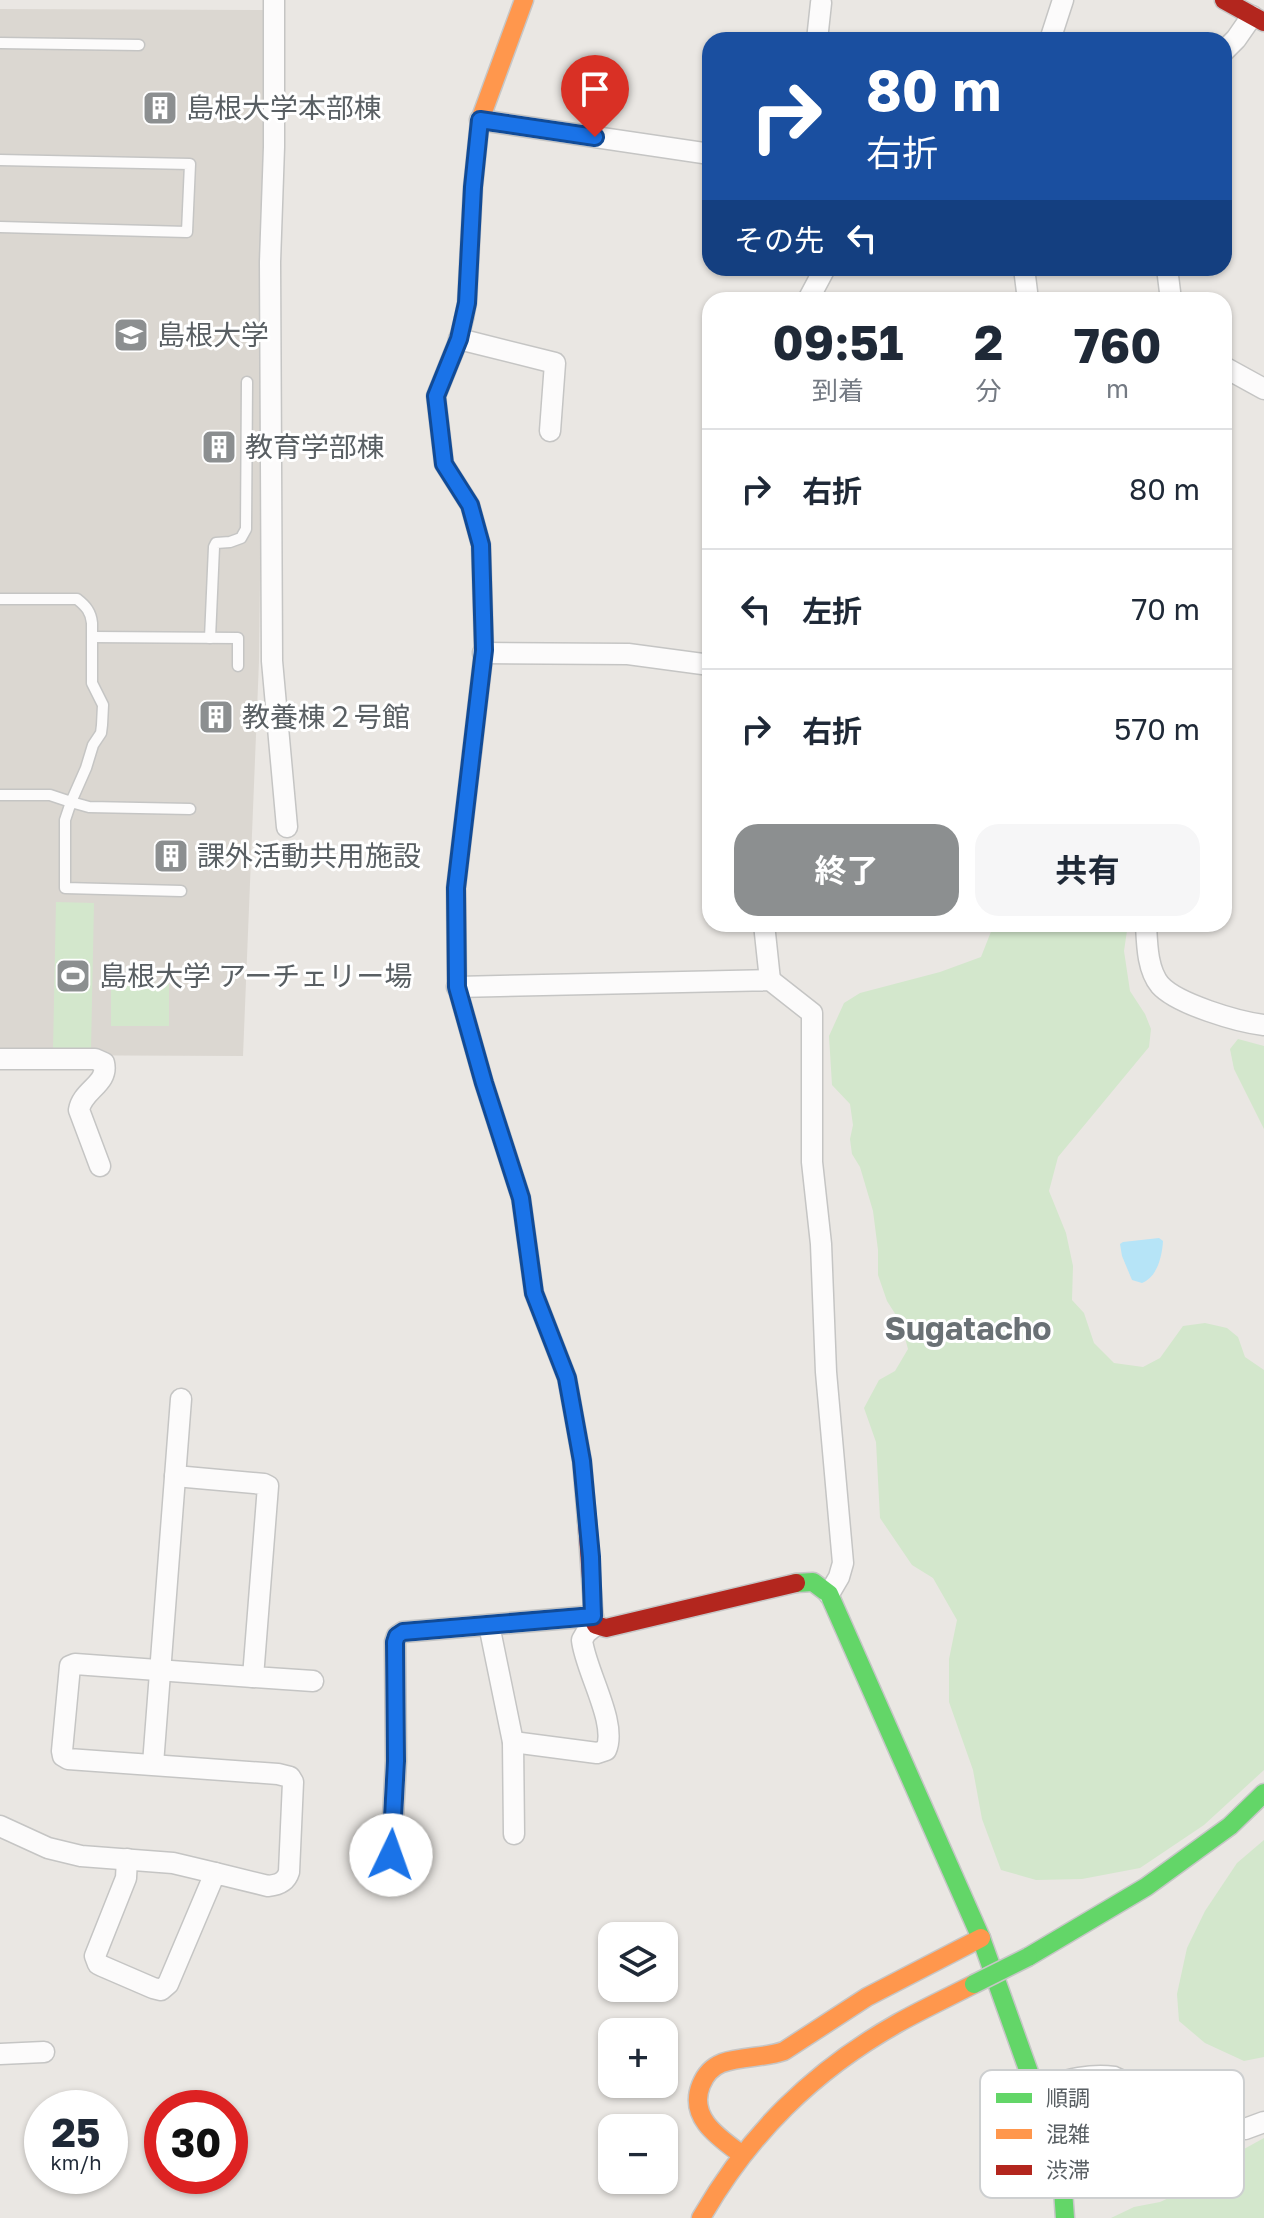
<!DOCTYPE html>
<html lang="ja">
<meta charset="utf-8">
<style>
:root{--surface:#fff;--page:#f6f6f7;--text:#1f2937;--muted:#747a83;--line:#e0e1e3;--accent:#8c8f90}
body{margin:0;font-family:"Golos Text","Noto Sans JP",sans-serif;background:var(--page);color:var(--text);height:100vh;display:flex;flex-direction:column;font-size:30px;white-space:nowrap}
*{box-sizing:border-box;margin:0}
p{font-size:26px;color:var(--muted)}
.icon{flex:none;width:44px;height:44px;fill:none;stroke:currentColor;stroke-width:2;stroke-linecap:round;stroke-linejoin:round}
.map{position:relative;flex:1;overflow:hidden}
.sheet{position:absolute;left:702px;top:292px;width:530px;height:640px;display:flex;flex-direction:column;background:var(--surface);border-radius:24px;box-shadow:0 2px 6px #0004}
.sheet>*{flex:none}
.hud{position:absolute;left:702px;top:32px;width:530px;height:244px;border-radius:24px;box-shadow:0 2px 6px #0004;background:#1a4fa0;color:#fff;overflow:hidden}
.buttons{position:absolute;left:598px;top:1922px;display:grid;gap:16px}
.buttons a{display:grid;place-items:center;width:80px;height:80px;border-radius:16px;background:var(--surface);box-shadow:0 2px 6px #0004;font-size:40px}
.speed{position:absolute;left:24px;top:2090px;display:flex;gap:16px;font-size:40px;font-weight:700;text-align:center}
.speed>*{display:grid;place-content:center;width:104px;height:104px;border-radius:50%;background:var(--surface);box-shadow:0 2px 6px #0004;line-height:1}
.speed small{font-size:20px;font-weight:400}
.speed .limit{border:12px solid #d22;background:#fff;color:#111}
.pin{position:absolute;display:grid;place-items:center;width:68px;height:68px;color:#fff;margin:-82px -34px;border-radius:50% 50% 50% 0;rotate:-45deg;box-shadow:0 0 8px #0007}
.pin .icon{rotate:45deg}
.me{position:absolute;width:88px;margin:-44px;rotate:3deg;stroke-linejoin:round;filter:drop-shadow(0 0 6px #0008)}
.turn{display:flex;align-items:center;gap:28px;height:168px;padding:0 32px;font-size:36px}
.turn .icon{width:104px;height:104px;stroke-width:2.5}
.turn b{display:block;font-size:56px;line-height:68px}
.then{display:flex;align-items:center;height:76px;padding:0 32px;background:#0003;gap:16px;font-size:30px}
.eta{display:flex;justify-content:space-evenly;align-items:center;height:136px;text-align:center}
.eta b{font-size:48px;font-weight:700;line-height:56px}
.primary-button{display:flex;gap:16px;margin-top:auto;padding:16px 32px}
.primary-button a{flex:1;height:92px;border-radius:24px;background:var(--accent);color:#fff;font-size:32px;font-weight:700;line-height:92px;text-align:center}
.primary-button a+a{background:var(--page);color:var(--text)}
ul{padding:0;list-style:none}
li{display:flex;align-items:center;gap:24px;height:120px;padding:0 32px;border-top:2px solid var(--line)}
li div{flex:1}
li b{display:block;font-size:30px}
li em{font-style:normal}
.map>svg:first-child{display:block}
.education{fill:#dbd7d1}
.green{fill:#d3e7cc}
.water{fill:#b6e4f7}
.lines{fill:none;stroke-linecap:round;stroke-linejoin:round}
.lane-casing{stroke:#c5c5c4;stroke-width:13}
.street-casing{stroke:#c5c5c4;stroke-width:23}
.fast-casing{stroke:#c6c6c6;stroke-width:21}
.slow-casing{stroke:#c6c6c6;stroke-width:21}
.jam-casing{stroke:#c6c6c6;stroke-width:21}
.lane{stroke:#fcfbfb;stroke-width:10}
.street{stroke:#fcfbfb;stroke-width:20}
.fast{stroke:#63d668;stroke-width:18}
.slow{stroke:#ff974d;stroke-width:18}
.jam{stroke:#b3261e;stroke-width:18}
.fast-bridge-casing{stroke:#c6c6c6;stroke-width:21;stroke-linecap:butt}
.fast-bridge{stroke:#63d668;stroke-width:18}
.route-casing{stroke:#114b97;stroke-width:20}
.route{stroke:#1a73e8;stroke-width:14}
.labels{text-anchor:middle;stroke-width:6;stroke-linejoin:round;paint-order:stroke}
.poi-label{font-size:28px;fill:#595f63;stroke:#fff;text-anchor:start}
.quarter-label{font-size:32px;font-weight:bold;fill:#6a7175;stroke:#fff}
.key{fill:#fff;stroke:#cdcfd0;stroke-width:2}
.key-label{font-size:22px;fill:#595f63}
</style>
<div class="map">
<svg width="1264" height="2218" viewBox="0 0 1264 2218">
<rect width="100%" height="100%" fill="#eae7e3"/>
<polygon class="education" points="0,9 267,10 259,661 243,1056 0,1055"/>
<g class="green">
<polygon points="56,902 94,903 91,1050 53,1049"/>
<polygon points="994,924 1128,924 1124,951 1130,991 1145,1014 1151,1029 1149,1047 1058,1157 1049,1191 1066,1233 1073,1266 1072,1300 1084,1313 1094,1343 1114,1363 1143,1367 1160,1358 1183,1326 1205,1323 1227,1328 1238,1337 1245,1357 1264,1370 1264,1770 1204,1825 1140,1868 1082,1879 1036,1880 1001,1870 982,1819 973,1770 949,1702 949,1659 957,1620 933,1578 912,1565 880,1518 876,1442 864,1408 879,1380 895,1371 908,1349 901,1323 887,1301 878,1275 878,1250 873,1211 860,1167 852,1154 850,1139 853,1125 850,1104 832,1085 829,1036 844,1003 860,993 940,972 981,957"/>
<rect x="111" y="984" width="58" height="42"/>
<polygon points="1238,1039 1264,1046 1264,1129 1234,1069 1230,1049"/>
<polygon points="1264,1840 1264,2057 1244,2061 1205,2043 1179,2021 1177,1994 1187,1948 1205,1911 1237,1863"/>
<polygon points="1264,2138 1264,2218 1111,2218 1134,2207 1160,2202 1186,2190 1235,2154"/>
</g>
<path class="water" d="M1159,1238l4,3c-1,16 -6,36 -21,42l-10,-3 -10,-24 -2,-12 3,-2z"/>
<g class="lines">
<defs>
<g id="lane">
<polyline points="0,43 139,45"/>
<polyline points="0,160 190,164 187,232 0,227"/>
<path d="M0,599h77c9,7 14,13 15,24v60l11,22 -1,20 -1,8 -8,12 -7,23 -15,34 -21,-7h-50"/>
<polyline points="93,637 238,638 238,666"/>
<polyline points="210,638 214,547 216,543 230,542 241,538 246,529 247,382"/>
<polyline points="181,891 65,888 65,820 71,802 89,807 190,809"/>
</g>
<g id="street">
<polyline points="274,0 274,147 270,262 272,661 287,827"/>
<polyline points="817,40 821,3"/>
<polyline points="1050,40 1063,0"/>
<polyline points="1224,51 1236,39 1252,16"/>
<polyline points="480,120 710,154"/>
<polyline points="1024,268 1028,300"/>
<polyline points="1167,268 1171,300"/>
<polyline points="808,300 825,268"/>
<polyline points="459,339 555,363 550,431"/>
<polyline points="1224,367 1264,389"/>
<polyline points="483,653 628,654 710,665"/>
<polyline points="764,924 770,980"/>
<path d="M1146,924c1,19 1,45 14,61 17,19 78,37 104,40"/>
<polyline points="457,987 770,980 812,1013 812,1162 821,1244 826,1372 843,1563 839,1577 829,1594"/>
<path d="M0,1059h95l9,4c5,21 -22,27 -25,47l21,56"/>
<polyline points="175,1476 264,1484 268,1486 253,1677 313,1681"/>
<polyline points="489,1625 513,1742 514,1834"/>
<path d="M513,1742l84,11 9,-3c12,-27 -21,-80 -24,-110l4,-7 10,-8"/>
<polyline points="153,1764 181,1399"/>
<polyline points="0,1826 48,1848 81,1856 173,1863 215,1873"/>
<polyline points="391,1855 396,1761 395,1642 397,1636 403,1632 593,1616"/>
<path d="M127,1859l-1,19 -31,78 3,8 4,2 51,22 8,2 7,-6 47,-111 53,13c11,-1 18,-4 21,-14l4,-90 -3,-5 -12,-3 -210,-15 -5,-3 -1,-5 8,-85 5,-2 178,13"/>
<polyline points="0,2054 44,2052"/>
<path d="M1035,2089c26,-7 52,-16 79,-12l102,47 29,5 19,-7"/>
</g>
<g id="fast">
<polyline points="472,752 456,888 457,987 484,1083 521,1198 534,1293 567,1378 582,1461 587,1521"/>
<polyline points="796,1583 813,1582 829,1594 981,1938 1035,2089 1058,2164 1063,2190 1065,2218"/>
<polyline points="1028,1957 1146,1887 1230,1826 1264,1793"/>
</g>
<g id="slow">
<polyline points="464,318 467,303 473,187 480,120 524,0"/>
<path d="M741,2154c-23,-17 -53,-37 -40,-69 4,-10 11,-18 21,-22 20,-7 42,-5 62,-12l83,-54 114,-59"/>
<path d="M701,2218c48,-84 112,-147 197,-195 25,-14 51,-26 76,-39"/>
</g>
<g id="jam">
<polyline points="1224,0 1264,22"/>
<polyline points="464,318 459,339 436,396 444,464 470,505 481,545 484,650 472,752"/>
<polyline points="587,1521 594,1621 596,1625 606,1628 796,1583"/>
</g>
</defs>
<use href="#lane" class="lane-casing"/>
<use href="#street" class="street-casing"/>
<use href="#fast" class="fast-casing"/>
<use href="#slow" class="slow-casing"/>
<use href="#jam" class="jam-casing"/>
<use href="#lane" class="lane"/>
<use href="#street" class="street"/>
<use href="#fast" class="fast"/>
<use href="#slow" class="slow"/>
<use href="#jam" class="jam"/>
<defs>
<polyline id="fast-bridge" points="974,1984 1028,1957"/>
</defs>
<use href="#fast-bridge" class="fast-bridge-casing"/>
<use href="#fast-bridge" class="fast-bridge"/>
</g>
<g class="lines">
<defs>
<polyline id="route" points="391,1855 396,1761 395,1642 397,1636 403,1632 593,1616 591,1557 582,1461 567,1378 534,1293 521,1198 484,1083 457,987 456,888 484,650 481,545 470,505 444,464 436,396 459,339 467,303 473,187 480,120 595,137"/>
</defs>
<use href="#route" class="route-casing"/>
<use href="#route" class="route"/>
</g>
<defs>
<symbol id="building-square" viewBox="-11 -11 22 22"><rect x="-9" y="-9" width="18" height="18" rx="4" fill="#8c8f90" stroke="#fff"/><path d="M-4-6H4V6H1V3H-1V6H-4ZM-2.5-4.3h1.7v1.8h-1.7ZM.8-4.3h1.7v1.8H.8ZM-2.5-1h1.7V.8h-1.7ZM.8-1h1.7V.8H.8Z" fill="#fff"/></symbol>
<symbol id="university-square" viewBox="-11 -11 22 22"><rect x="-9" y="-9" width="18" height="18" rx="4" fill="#8c8f90" stroke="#fff"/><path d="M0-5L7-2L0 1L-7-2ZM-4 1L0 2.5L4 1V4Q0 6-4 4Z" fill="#fff"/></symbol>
<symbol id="stadium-square" viewBox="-11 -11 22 22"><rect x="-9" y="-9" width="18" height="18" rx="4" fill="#8c8f90" stroke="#fff"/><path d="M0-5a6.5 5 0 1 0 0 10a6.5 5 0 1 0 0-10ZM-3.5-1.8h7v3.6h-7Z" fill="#fff"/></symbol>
</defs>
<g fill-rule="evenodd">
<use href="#building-square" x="140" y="88" width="40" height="40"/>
<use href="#university-square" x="111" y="315" width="40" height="40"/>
<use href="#building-square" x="199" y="427" width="40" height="40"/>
<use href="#building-square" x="196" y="697" width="40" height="40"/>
<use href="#building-square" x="151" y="836" width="40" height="40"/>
<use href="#stadium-square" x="53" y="956" width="40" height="40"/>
</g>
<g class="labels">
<g class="poi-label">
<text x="186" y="118">島根大学本部棟</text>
<text x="157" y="345">島根大学</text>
<text x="245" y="457">教育学部棟</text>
<text x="242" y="727">教養棟２号館</text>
<text x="197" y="866">課外活動共用施設</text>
<text x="99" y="986">島根大学 アーチェリー場</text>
</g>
<g class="quarter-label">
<text x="968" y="1340">Sugatacho</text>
</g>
</g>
<rect x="980" y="2070" width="264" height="128" rx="12" class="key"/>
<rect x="996" y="2093" width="36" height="10" fill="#63d668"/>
<rect x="996" y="2129" width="36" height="10" fill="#ff974d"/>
<rect x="996" y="2165" width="36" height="10" fill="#b3261e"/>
<g class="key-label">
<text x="1046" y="2106">順調</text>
<text x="1046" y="2142">混雑</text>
<text x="1046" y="2178">渋滞</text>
</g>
</svg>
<div class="buttons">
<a><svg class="icon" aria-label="layers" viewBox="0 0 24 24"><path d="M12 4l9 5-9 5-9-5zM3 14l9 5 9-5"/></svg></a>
<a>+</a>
<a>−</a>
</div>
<div class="speed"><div>25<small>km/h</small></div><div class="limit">30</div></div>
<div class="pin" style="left:595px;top:137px;background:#d93025"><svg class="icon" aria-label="arrive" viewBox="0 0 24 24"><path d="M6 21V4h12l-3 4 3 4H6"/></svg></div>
<svg class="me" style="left:391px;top:1855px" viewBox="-20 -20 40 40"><circle r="19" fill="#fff"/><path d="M0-13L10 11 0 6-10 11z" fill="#1a73e8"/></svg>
<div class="hud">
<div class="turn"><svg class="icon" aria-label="right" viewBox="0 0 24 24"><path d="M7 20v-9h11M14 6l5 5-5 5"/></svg><div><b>80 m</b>右折</div></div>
<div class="then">その先<svg class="icon" aria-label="left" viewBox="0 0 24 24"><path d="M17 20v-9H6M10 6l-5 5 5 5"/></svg></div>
</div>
<section class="sheet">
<div class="eta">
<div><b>09:51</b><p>到着</p></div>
<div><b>2</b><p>分</p></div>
<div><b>760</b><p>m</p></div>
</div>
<ul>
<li><svg class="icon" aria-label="right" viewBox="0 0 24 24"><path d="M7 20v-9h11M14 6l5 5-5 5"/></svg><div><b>右折</b></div><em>80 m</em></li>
<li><svg class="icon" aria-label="left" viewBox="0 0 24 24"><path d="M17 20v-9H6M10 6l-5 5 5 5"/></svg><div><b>左折</b></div><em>70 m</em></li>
<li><svg class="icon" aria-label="right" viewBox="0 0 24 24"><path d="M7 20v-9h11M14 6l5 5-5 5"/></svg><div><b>右折</b></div><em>570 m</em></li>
</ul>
<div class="primary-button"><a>終了</a><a>共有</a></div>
</section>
</div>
